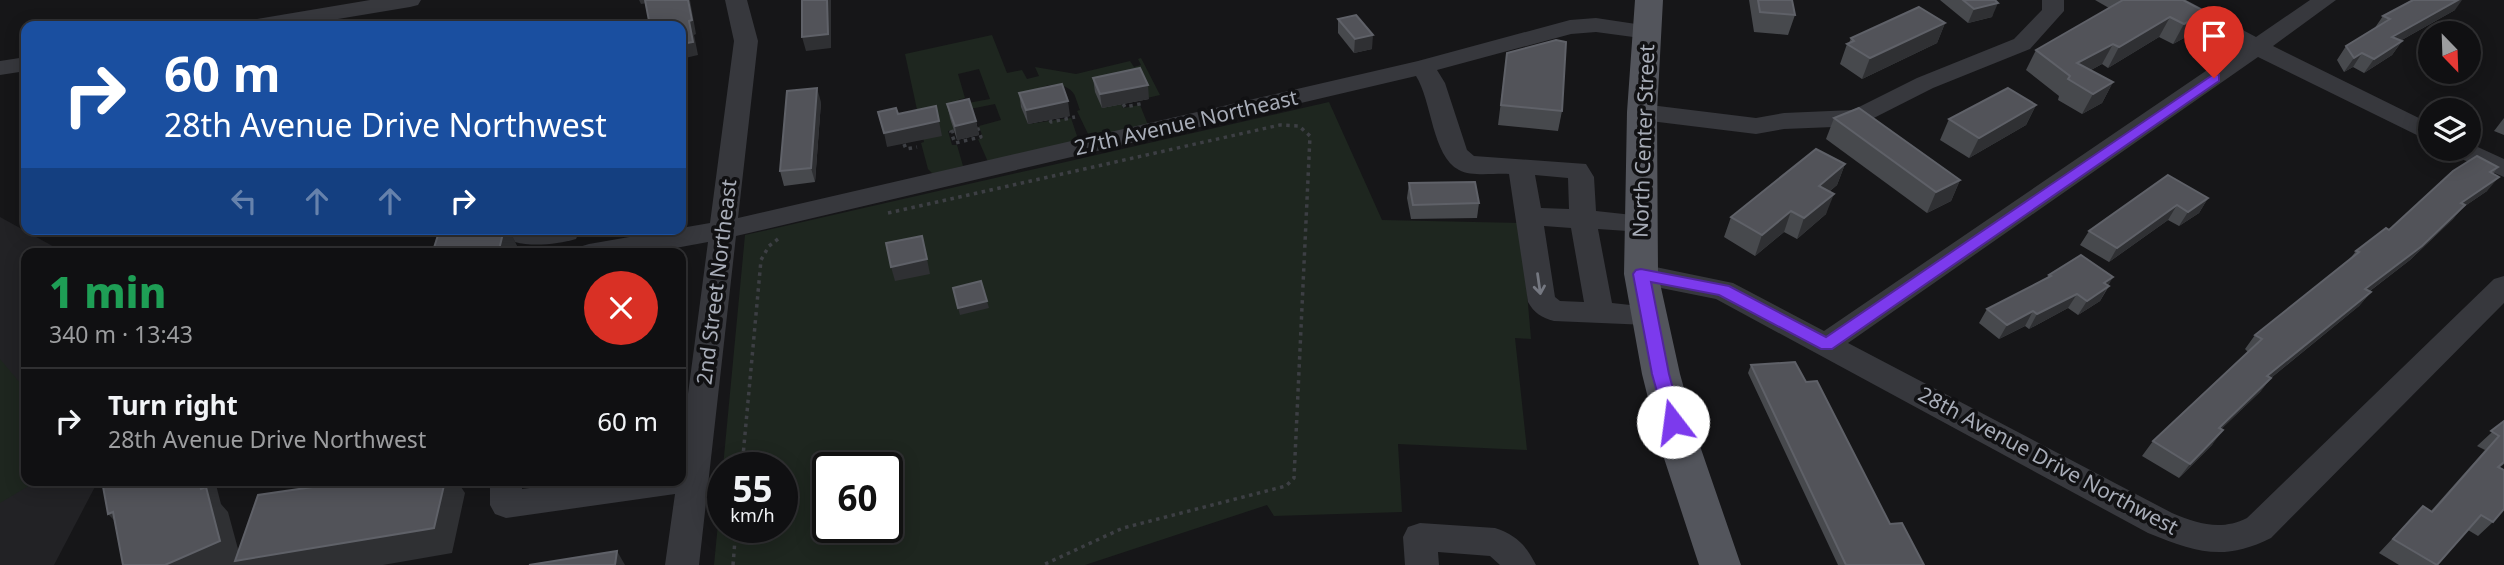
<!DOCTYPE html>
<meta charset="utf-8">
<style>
:root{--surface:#101012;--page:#1e1e20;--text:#f1f3f6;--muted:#9c9d9f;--line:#303032}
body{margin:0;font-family:"Noto Sans",sans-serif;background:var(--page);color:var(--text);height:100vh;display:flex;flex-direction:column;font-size:26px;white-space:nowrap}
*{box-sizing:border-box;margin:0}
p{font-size:23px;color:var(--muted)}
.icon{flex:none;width:38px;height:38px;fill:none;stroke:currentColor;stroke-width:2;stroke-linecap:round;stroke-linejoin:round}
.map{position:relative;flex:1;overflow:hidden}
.details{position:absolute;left:21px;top:248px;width:665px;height:238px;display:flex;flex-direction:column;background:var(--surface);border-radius:14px;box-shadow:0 4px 18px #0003,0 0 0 2px var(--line)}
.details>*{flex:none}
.banner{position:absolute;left:21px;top:21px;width:665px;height:214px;border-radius:14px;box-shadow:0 4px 18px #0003,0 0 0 2px var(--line);background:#1a4fa0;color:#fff;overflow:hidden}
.needle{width:46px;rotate:157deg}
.fabs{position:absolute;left:2418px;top:21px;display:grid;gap:14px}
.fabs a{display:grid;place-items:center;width:63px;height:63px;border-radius:50%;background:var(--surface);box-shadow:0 4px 18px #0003,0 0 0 2px var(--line);font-size:35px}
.speed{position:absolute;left:707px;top:452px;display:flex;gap:14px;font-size:35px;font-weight:700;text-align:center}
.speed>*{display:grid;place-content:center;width:91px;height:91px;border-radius:50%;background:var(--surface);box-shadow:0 4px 18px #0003,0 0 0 2px var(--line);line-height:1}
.speed small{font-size:18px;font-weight:400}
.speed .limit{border:4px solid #111;border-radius:10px;background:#fff;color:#111}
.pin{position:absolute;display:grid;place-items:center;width:60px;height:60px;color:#fff;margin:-72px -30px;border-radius:50% 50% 50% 0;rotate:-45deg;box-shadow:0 0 7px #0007}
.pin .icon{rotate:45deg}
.me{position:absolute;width:77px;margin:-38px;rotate:345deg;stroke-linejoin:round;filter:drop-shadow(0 0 5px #0008)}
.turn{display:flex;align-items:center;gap:24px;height:147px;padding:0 28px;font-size:32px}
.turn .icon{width:91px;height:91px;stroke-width:2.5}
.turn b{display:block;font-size:49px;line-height:60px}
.lanes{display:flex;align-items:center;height:66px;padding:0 28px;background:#0003;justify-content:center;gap:35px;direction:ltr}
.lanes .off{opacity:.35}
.round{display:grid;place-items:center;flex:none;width:74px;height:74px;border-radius:37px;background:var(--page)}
.overview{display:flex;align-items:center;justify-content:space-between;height:119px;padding:0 28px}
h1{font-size:42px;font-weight:800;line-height:52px;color:#1e9e55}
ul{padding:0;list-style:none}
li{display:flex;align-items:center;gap:21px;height:105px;padding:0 28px;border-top:2px solid var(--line)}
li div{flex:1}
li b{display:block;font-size:26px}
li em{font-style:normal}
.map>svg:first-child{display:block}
.built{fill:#222225}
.green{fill:#1e261f;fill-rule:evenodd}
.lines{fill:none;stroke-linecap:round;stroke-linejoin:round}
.path{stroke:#3d3f44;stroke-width:3.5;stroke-dasharray:3.5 4.5;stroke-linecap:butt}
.minor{fill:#37383d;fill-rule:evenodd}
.major{fill:#53555c;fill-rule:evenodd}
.wall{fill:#47494d}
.shaded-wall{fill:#2f3033}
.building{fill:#525359;stroke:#5f6168;stroke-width:2}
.oneway{stroke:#757881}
.route{fill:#7c3aed;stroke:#51269a;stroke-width:2}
.labels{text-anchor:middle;stroke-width:7;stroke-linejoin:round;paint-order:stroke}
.street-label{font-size:21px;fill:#a8adb8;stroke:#111113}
</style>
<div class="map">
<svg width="2504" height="565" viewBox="0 0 2504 565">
<rect width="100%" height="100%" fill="#161618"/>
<polygon class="built" points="0,217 67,254 26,254 26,481 98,481 54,565 0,565"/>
<g class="green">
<path d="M992,35l15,38 15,-3 5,9 12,-3 -4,-9 41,7 54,-13 4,6 7,-2 -3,-6 3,-1 19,37 -39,9 2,4 17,-3 8,20 -58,13 -13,-27 3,-1c-2,-5 -5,-15 -6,-16 -7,-11 -24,-11 -33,-6l1,10 -22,5 8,21 43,-6 8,24 -91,20 -10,-23 5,-1 -4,-12 22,-6 -6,-16 -25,5 -2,-6 22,-4 -11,-30 -21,5 7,24 -7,2 2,6 -5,6 -6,2 5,16 -6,1 4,14h5l6,21 -30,8 -5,-5 -7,-26 3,-1 -19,-88z"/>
<path d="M1329,102l53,118 139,3 10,116 -16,-1 12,112 -129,-6 4,68 -128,4 -7,-11 -182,60h-371l9,-93v55h59v-60h-59l22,-232zM828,467h59v60h-59z"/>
<polygon points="0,359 26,390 26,481 37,481 0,503"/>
</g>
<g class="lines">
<g class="path">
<polyline points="1123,104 1125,107 1145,103"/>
<polyline points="1050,120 1051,122 1075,117"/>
<polyline points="954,131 951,132 955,143 981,137 977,126"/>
<polyline points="904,144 906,149 917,147"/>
<polyline points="888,213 1280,125 1299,126 1310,136 1294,478 1286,486 1123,528 1043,565"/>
<polyline points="742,467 761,260 769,246 778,239"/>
<polyline points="733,565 736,527"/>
</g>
<g class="minor">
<polygon points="370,0 421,0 418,5 410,7 296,26 246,26 249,21 257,19"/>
<path d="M725,0h22l11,41 -20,177 680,-157 152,-41 26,-2 60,9 3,5 -3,5 -8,2 -52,-7 -25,2 -134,36 8,13 22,67 7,6 112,8 8,13 2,34 55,6 4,6 -4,6 -9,3 -44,-3 14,74 46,5 4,7 -4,7 -10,3 -94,-4c-12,-3 -20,-8 -26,-19l-19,-128c-15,-1 -37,3 -50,-4 -27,-14 -27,-69 -43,-94l-680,160 -37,329h-34l10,-71 -169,24 -11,-4 -5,-9v-24h32v8l59,-8h100v-34l27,-205 -65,12h-68l4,-7 10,-3 121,-21 24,-182zM1535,175l33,3 1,31 -28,-1zM1544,226l27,2 13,74 -24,-1 -5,-4z"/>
<polygon points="2042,0 2064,0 2064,11 2030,49 1933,88 1858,126 1784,129 1756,134 1642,120 1633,117 1630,112 1633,107 1642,104 1756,118 1784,113 1853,110 1917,78 2014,39 2042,10"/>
<path d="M2157,0h29l70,37 54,-37h26l-63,46 158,78v18l-173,-85 -410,286 324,170c26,11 49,18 75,5l247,-239 10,-3v27l-233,235c-48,24 -75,14 -123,-5l-432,-234 -75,-15 -10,-3 -4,-7 4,-7 10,-3 92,19 91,48 417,-284 -81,-42z"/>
<polygon points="26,57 26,71 0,75 0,61"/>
<polygon points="2469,143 2504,159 2504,177 2452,155 2448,149 2469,149"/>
<path d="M513,229h65l1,3 -3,7c-18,5 -43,8 -61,3l-4,-7z"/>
<path d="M1420,523l75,5c21,7 31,17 41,37h-36l-10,-9 -52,-4 1,13h-34l-2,-28 5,-10z"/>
</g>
<polygon class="major" points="1635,0 1663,0 1657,112 1658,274 1680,374 1700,446 1741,565 1699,565 1660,446 1642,374 1624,274 1627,112"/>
</g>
<g class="wall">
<polygon points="1749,0 1792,0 1795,15 1788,35 1754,32"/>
<polygon points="1940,0 1995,0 1992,17 1968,23"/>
<polygon points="2095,0 2183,0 2206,12 2195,32 2173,44 2159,37 2108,68 2102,64 2091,70 2113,82 2102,103 2082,114 2058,100 2059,96 2026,70 2036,50 2109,8"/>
<polygon points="2455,10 2400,41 2402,41 2392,55 2364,73 2353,67 2344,72 2337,60 2346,46 2374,29 2383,16"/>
<polygon points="1338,19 1372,49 1354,53 1338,33"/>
<polygon points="1945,23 1937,43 1862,79 1840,64 1847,44 1849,43 1851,38"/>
<polygon points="1507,53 1562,111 1558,131 1498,125"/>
<polygon points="1093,78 1149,99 1102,108 1095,92"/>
<polygon points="1019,93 1070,116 1028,124 1021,107"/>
<polygon points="821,102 815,182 784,186 780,171"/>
<polygon points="947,104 976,121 979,135 957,140 950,118"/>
<polygon points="2036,105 2026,125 1969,158 1940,140 1949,119"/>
<polygon points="1834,118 1960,180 1951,201 1927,213 1826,139"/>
<polygon points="2504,118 2504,135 2494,131"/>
<polygon points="1845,164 1837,185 1830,191 1826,214 1797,239 1784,232 1755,256 1724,237 1731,217"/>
<polygon points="2498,167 2493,174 2487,191 2462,208 2453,219 2410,260 2370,291 2371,292 2359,306 2271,378 2260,392 2221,429 2212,445 2179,478 2142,456 2153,441 2248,352 2245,349 2255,335 2349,260 2356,251 2389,230"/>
<polygon points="2168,175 2208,198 2199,213 2179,226 2168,220 2109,262 2080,245 2089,231"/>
<polygon points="1409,183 1479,203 1477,218 1411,219 1407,198"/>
<polygon points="2049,275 2109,286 2100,301 2078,315 2068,308 2029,329 2025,326 1999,339 1979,323 1987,309 2047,278"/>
<polygon points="1751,365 1806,382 1890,524 1924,565 1838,565 1748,373"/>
<polygon points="2504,421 2504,464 2499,468 2493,522 2478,536 2468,530 2437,565 2399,565 2379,553 2423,506 2431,511 2485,450 2477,446"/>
</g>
<g class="shaded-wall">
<polygon points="639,0 647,0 648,3 641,4"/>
<polygon points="688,0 690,0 696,34 694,35 698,55 681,59 681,44"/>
<polygon points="827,0 831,0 831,48 806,51 802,37"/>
<polygon points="2458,0 2462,0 2455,10 2382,51 2392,37"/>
<polygon points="1998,3 1992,17 1968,23 1974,9"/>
<polygon points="2206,12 2195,32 2173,44 2184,24"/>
<polygon points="2170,17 2159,37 2108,68 2119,47"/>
<polygon points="1945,23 1937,43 1862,79 1870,58"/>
<polygon points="1373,35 1372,49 1354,53 1355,39"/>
<polygon points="2402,41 2392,55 2364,73 2374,59"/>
<polygon points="2113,44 2102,64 2070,81 2077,63"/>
<polygon points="2362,53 2353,67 2344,72 2354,58"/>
<polygon points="2113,82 2102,103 2082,114 2093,94"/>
<polygon points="1148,85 1149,99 1102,108 1100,94"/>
<polygon points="817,88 821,102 815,182 811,168"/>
<polygon points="1068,101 1070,116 1028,124 1026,110"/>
<polygon points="2036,105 2026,125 1969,158 1979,138"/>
<polygon points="681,112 688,133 681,188"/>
<polygon points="939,121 942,136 887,147 884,133"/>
<polygon points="976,121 979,135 957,140 955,126"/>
<polygon points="1845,164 1837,185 1812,206 1819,186"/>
<polygon points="2499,177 2487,191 2462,208 2453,219 2410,260 2354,303 2365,289 2461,203"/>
<polygon points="1960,180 1951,201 1927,213 1936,192"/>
<polygon points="1834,194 1826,214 1797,239 1804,218"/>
<polygon points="2208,198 2199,213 2179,226 2188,212"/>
<polygon points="2177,205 2168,220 2109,262 2117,248"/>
<polygon points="1791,211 1784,232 1755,256 1762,235"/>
<polygon points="504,229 509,229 519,250 518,254 498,254"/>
<polygon points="609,229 627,229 610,232"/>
<polygon points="927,259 930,274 895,281 891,267"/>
<polygon points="2113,277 2100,301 2078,315 2087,301 2104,283"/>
<polygon points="2371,292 2359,306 2256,390 2267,376"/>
<polygon points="2077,294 2068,308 2029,329 2037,314"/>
<polygon points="987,301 989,308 960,315 958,308"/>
<polygon points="2033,311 2025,326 1999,339 2007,325"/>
<polygon points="2271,378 2260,392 2208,442 2219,428"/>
<polygon points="2223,430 2212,445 2179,478 2190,464"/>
<polygon points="199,481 215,481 221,504 228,512 241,560 445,481 457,481 465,493 452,553 383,565 165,565 201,489"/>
<polygon points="113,512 133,540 108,514"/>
<polygon points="617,551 625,565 615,565"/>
</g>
<g class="building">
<polygon points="645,0 688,0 692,20 689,21 693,42 681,44 681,26 650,26"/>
<polygon points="802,0 827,0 828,34 802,37"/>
<polygon points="1758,0 1792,0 1795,15 1760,12"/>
<polygon points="1963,0 1995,0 1998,3 1974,9"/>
<polygon points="2123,0 2183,0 2206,12 2184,24 2170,17 2119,47 2113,44 2077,63 2113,82 2093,94 2068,79 2070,76 2036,50"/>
<polygon points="2413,0 2458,0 2392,37 2402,41 2374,59 2362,53 2354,58 2346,46 2390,19 2383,16"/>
<polygon points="1919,7 1945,23 1870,58 1847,44 1854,41 1851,38"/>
<polygon points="1356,15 1373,35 1355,39 1338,19"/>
<polygon points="1556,40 1566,42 1562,111 1501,105 1507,53"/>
<polygon points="1140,68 1148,85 1100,94 1093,78"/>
<polygon points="1062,84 1068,101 1026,110 1019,93"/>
<polygon points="817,88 811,168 780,171 787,91"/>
<polygon points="2008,88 2036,105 1979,138 1949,119"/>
<polygon points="969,99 976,121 955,126 947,104"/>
<polygon points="936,106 939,121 884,133 878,112 896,108 898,114"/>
<polygon points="1859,108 1960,180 1936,192 1834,118"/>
<polygon points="1816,149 1845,164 1819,186 1834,194 1804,218 1791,211 1762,235 1731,217"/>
<polygon points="2477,156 2498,167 2490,172 2499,177 2461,203 2465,205 2422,246 2365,289 2371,292 2267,376 2271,378 2219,428 2223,430 2190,464 2153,441 2262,339 2255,335 2359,252 2356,251 2386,228 2389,230 2453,171"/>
<polygon points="2168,175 2208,198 2188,212 2177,205 2117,248 2089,231"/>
<polygon points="1475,182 1479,203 1413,205 1409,183"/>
<polygon points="463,229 504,229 498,254 432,254 439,232"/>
<polygon points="922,236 927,259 891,267 886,243"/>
<polygon points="2081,255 2113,277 2104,283 2109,286 2087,301 2077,294 2037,314 2033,311 2007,325 1987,309 2051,276 2049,275"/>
<polygon points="981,281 987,301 958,308 953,288"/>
<polygon points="1795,362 1806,382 1817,381 1890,524 1902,523 1924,565 1846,565 1751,365"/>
<polygon points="2504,421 2504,462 2498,467 2504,470 2504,509 2493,522 2481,515 2437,565 2393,539 2423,506 2432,512 2499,436 2491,431"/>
<polygon points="102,481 199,481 201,489 206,487 220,541 165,565 123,565 113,512 108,514"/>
<polygon points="354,481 445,481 434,528 235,561 258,495"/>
<polygon points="617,551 615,565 529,565"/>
</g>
<defs><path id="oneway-shaft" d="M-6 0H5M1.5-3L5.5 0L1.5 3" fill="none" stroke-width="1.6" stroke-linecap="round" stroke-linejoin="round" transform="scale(1.75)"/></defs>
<use class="oneway" href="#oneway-shaft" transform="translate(1539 284) rotate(82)"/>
<polygon class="route" points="2214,74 2219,75 2219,81 1832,349 1821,349 1719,295 1651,282 1669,374 1682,422 1680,427 1667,427 1652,374 1633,274 1636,270 1641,269 1729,286 1826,337"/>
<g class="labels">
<g class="street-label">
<text transform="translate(1186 123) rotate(-13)" y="7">27th Avenue Northeast</text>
<text transform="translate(1644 141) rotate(-88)" y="7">North Center Street</text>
<text transform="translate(717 282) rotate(-83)" y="7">2nd Street Northeast</text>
<text transform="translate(2048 461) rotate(28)" y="7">28th Avenue Drive Northwest</text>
</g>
</g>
</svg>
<div class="fabs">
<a><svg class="needle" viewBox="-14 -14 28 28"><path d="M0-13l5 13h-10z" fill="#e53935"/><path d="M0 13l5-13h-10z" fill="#9c9d9f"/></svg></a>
<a><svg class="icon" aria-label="layers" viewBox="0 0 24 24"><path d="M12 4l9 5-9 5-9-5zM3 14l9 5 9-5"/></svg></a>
</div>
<div class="speed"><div>55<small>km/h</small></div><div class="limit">60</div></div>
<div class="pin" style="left:2214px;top:78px;background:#d93025"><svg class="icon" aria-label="arrive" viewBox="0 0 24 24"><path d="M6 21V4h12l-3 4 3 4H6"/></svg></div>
<svg class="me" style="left:1673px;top:422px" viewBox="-20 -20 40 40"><circle r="19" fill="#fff"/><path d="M0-13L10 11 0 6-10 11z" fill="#7c3aed"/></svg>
<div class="banner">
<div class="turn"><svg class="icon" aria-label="right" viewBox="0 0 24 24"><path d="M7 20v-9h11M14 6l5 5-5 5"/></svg><div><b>60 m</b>28th Avenue Drive Northwest</div></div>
<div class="lanes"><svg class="icon off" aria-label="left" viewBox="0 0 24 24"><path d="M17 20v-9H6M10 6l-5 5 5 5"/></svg><svg class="icon off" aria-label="ahead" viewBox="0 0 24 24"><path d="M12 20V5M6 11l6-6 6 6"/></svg><svg class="icon off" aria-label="ahead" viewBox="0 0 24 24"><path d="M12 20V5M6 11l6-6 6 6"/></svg><svg class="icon" aria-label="right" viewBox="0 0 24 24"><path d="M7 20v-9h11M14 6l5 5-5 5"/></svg></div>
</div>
<section class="details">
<div class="overview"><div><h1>1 min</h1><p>340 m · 13:43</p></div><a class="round" style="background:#d93025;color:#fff"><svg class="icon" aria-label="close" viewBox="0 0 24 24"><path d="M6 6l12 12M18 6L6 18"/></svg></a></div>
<ul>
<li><svg class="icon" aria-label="right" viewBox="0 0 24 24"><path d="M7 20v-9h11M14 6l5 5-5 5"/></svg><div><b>Turn right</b><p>28th Avenue Drive Northwest</p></div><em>60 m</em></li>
</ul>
</section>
</div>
